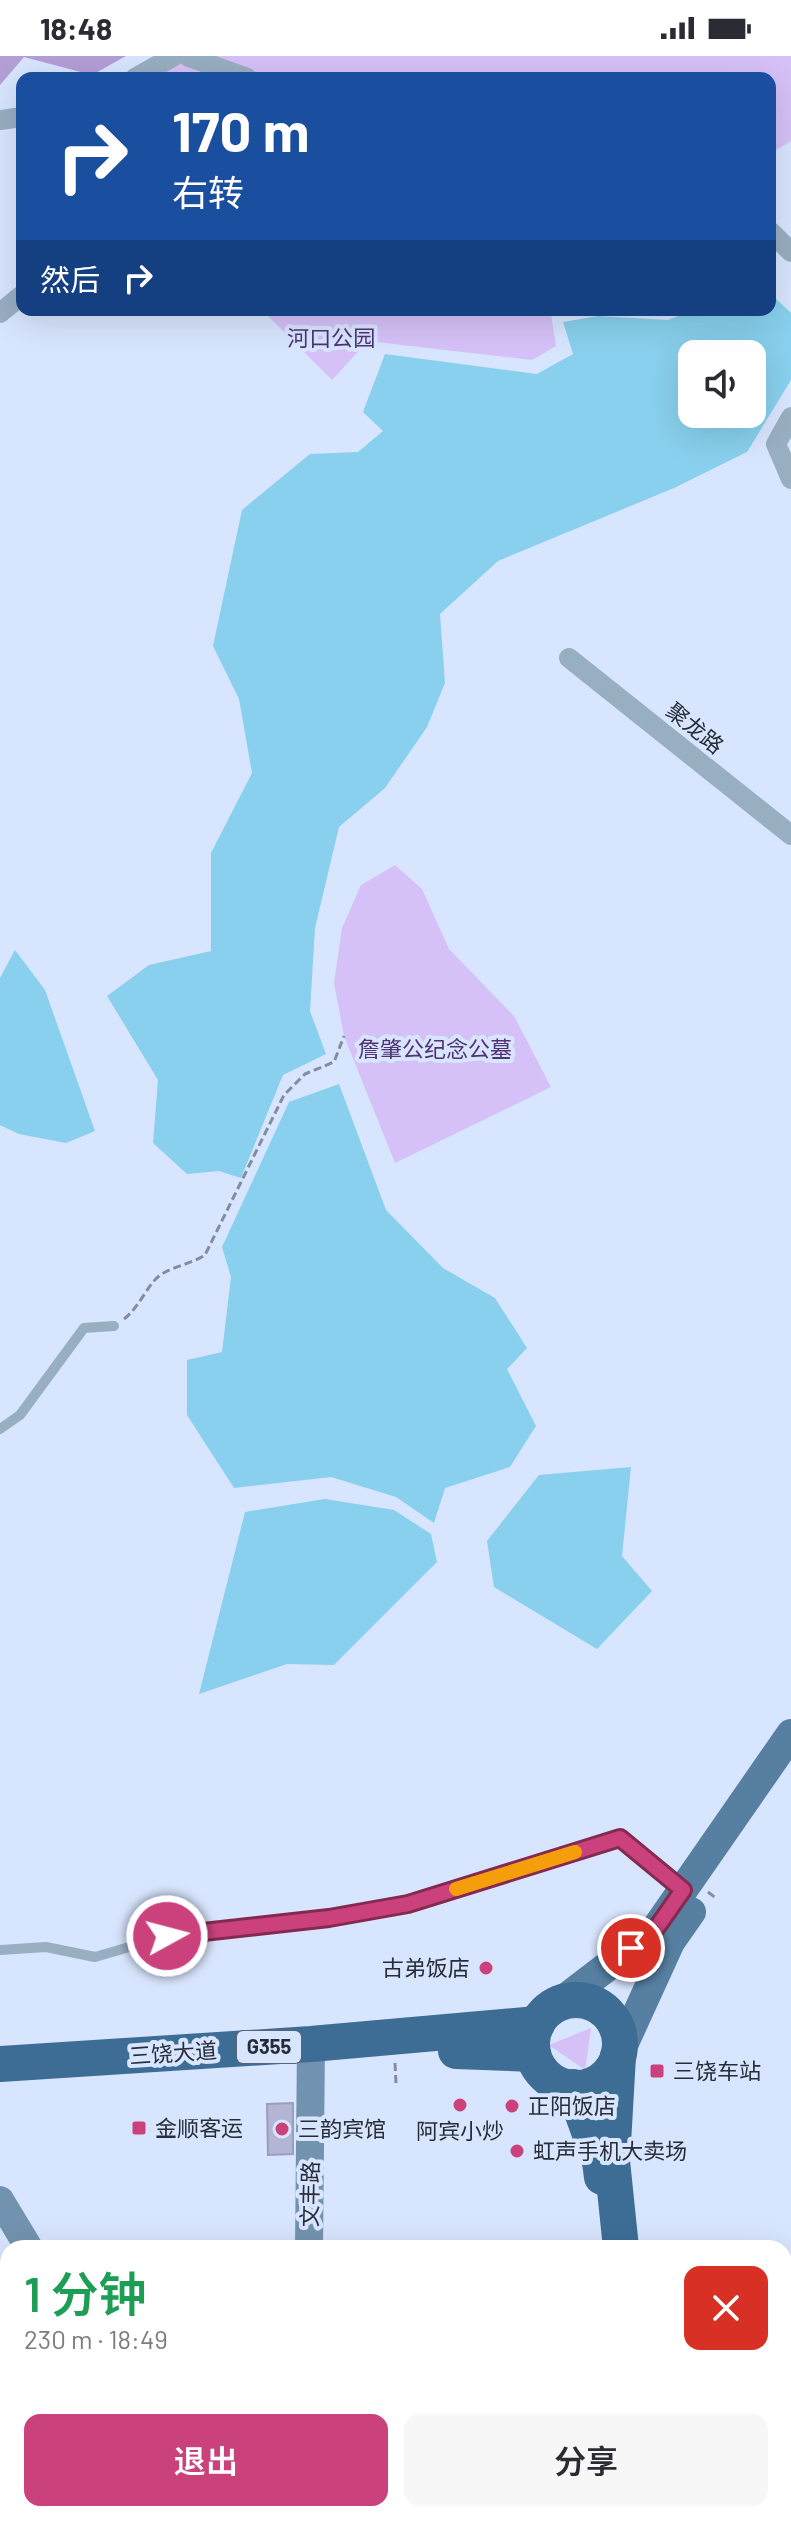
<!DOCTYPE html>
<html lang="zh">
<meta charset="utf-8">
<style>
:root{--surface:#fff;--page:#f7f7f7;--text:#2b2b33;--muted:#7c7c81;--accent:#cb417b}
body{margin:0;font-family:Barlow,"Noto Sans SC",sans-serif;background:var(--page);color:var(--text);height:100vh;display:flex;flex-direction:column;font-size:30px;white-space:nowrap}
*{box-sizing:border-box;margin:0}
p{font-size:26px;color:var(--muted)}
.icon{flex:none;width:44px;height:44px;fill:none;stroke:currentColor;stroke-width:2;stroke-linecap:round;stroke-linejoin:round}
.map{position:relative;flex:1;overflow:hidden}
.drawer{position:absolute;left:0px;top:2184px;width:792px;height:282px;display:flex;flex-direction:column;background:var(--surface);border-radius:24px 24px 0 0;box-shadow:0 8px 32px #0002}
.drawer>*{flex:none}
.top-card{position:absolute;left:16px;top:16px;width:760px;height:244px;border-radius:16px;box-shadow:0 8px 32px #0002;background:#1a4fa0;color:#fff;overflow:hidden}
.tools{position:absolute;left:678px;top:284px;display:grid;gap:16px}
.tools a{display:grid;place-items:center;width:88px;height:88px;border-radius:16px;background:var(--surface);box-shadow:0 8px 32px #0002;font-size:40px}
.pin{position:absolute;display:grid;place-items:center;width:68px;height:68px;color:#fff;margin:-34px;border:4px solid #fff;border-radius:50%;box-shadow:0 2px 8px #0007}
.me{position:absolute;width:88px;margin:-44px;rotate:83deg;stroke-linejoin:round;filter:drop-shadow(0 0 6px #0008)}
.turn{display:flex;align-items:center;gap:28px;height:168px;padding:0 24px;font-size:36px}
.turn .icon{width:104px;height:104px;stroke-width:2.5}
.turn b{display:block;font-size:56px;line-height:68px}
.then{display:flex;align-items:center;height:76px;padding:0 24px;background:#0003;gap:16px;font-size:30px}
.round{display:grid;place-items:center;flex:none;width:84px;height:84px;border-radius:16px;background:var(--page)}
.head{display:flex;align-items:center;justify-content:space-between;height:136px;padding:0 24px}
h1{font-size:48px;font-weight:600;line-height:60px;color:#1e9e55}
.action{display:flex;gap:16px;margin-top:auto;padding:16px 24px}
.action a{flex:1;height:92px;border-radius:16px;background:var(--accent);color:#fff;font-size:32px;font-weight:600;line-height:92px;text-align:center}
.action a+a{background:var(--page);color:var(--text)}
.status{display:flex;justify-content:space-between;align-items:center;height:56px;padding:0 40px;background:var(--surface);direction:ltr}
.status svg{height:22px;fill:currentColor}
.map>svg:first-child{display:block}
.green{fill:#d5c1f7}
.forest{fill:#b39ed6}
.water{fill:#88d0ed;fill-rule:evenodd}
.building{fill:#b3b5d5;stroke:#9b9dbc;stroke-width:2}
.lines{fill:none;stroke-linecap:round;stroke-linejoin:round}
.path{stroke:#838d9f;stroke-width:3;stroke-dasharray:8 4;stroke-linecap:butt}
.lane{stroke:#98aec1;stroke-width:10}
.street{stroke:#98aec1;stroke-width:20}
.secondary{stroke:#7293af;stroke-width:28}
.primary{stroke:#567fa1;stroke-width:30}
.highway{stroke:#3d6d95;stroke-width:36}
.route-casing{stroke:#842a50;stroke-width:20}
.route{stroke:#cb417b;stroke-width:14}
.slow{stroke:#f59e0b;stroke-width:14}
.poi-dot{fill:#cb417b;stroke:#d8e5fe;stroke-width:3}
.labels{text-anchor:middle;stroke-width:8;stroke-linejoin:round;paint-order:stroke}
.shield{fill:#d8e5fe;stroke:#5c6473;stroke-width:2}
.shield-label{font-size:20px;font-weight:bold;fill:#272d38}
.park-label{font-size:22px;fill:#503275;stroke:#d8e5fe}
.street-label{font-size:22px;fill:#272d38;stroke:#d8e5fe}
.poi-label{font-size:22px;fill:#272d38;stroke:#d8e5fe;text-anchor:start}
</style>
<div class="status"><b>18:48</b><svg viewBox="0 0 49 12"><path d="M0 12V9h3v3zM5 12V6h3v6zM10 12V3h3v9zM15 12V0h3v12zM26 1h20v11H26zM47 4h2v5h-2z"/></svg></div>
<div class="map">
<svg width="791" height="2465" viewBox="0 0 791 2465">
<rect width="100%" height="100%" fill="#d8e5fe"/>
<g class="green">
<polygon points="175,0 791,0 791,85 770,98 770,22 149,22"/>
<polygon points="262,254 568,254 551,258 556,290 532,304 368,285 332,324"/>
<polygon points="395,809 422,833 449,893 514,960 551,1031 395,1107 344,980 334,927 342,872 361,829"/>
<polygon points="591,1972 585,2014 549,1989"/>
</g>
<polygon class="forest" points="0,0 126,0 92,19 24,1 0,29"/>
<g class="water">
<path d="M770,237l21,20v67l-44,72 -73,36 -176,73 -58,53 5,69 -18,44 -42,61 -46,39 -24,101 -5,83 16,43 -43,21 -42,103 -22,-7 -32,3 -34,-31 5,-63 -51,-84 42,-31 62,-14v-98l41,-80 -13,-74 -26,-53 29,-136 68,-56 48,-2 25,-21 -20,-19 22,-58 152,20 36,-20 -10,-32 35,-6 70,4 25,-10h77zM752,298v60h-60v-60z"/>
<polygon points="15,894 45,934 95,1075 66,1087 19,1078 0,1069 0,922"/>
<polygon points="339,1028 386,1154 443,1212 495,1242 527,1292 507,1313 536,1370 510,1411 445,1432 434,1467 396,1441 331,1421 234,1432 187,1359 187,1304 222,1296 231,1221 222,1191 289,1046"/>
<polygon points="631,1411 622,1500 652,1535 597,1593 494,1531 487,1485 539,1419"/>
<polygon points="325,1443 394,1454 431,1478 437,1506 334,1609 287,1608 199,1638 245,1456"/>
</g>
<polygon class="building" points="293,2047 293,2098 268,2099 267,2048"/>
<g class="lines">
<g class="path">
<path d="M124,1263c16,-12 25,-38 38,-45 12,-8 29,-10 43,-19l79,-160 21,-21 29,-12 10,-26"/>
<polyline points="708,1836 717,1843"/>
<polyline points="395,2007 396,2027"/>
</g>
<g class="lane">
<polyline points="0,1373 20,1359 84,1272 114,1270"/>
<polyline points="0,1894 46,1891 95,1901 167,1880 329,1862 408,1848 620,1782 680,1831"/>
<polyline points="784,2222 791,2221"/>
<polyline points="0,2302 8,2295"/>
</g>
<g class="street">
<polyline points="187,0 247,22"/>
<polyline points="135,22 174,0"/>
<polyline points="0,64 22,61"/>
<polyline points="770,175 791,196"/>
<polyline points="0,257 22,239"/>
<polyline points="791,361 776,388 791,423"/>
<polyline points="569,602 791,779"/>
</g>
<g class="secondary">
<polyline points="0,2144 29,2192"/>
<polyline points="309,2192 311,1988"/>
<polyline points="262,2465 264,2458"/>
</g>
<g class="primary">
<polyline points="561,1946 655,1874 791,1678"/>
<polyline points="618,2000 670,1886 691,1856"/>
</g>
<g class="highway">
<circle cx="576" cy="1988" r="44"/>
<polyline points="456,1995 533,1998"/>
<polyline points="618,2000 612,2105 621,2192"/>
<polyline points="0,2008 311,1988 537,1968"/>
<polyline points="573,2031 600,2106 602,2121"/>
<polyline points="632,2458 633,2465"/>
</g>
</g>
<g class="lines">
<defs>
<polyline id="route" points="167,1880 329,1862 408,1848 620,1782 683,1834 655,1874 631,1892"/>
</defs>
<use href="#route" class="route-casing"/>
<use href="#route" class="route"/>
<polyline class="slow" points="456,1833 575,1796"/>
</g>
<g class="poi-dot">
<circle cx="486" cy="1912" r="8"/>
<rect x="649" y="2007" width="16" height="16" rx="4"/>
<circle cx="460" cy="2049" r="8"/>
<circle cx="512" cy="2050" r="8"/>
<rect x="131" y="2064" width="16" height="16" rx="4"/>
<circle cx="282" cy="2073" r="8"/>
<circle cx="517" cy="2095" r="8"/>
</g>
<g class="labels">
<rect class="shield" x="237" y="1975" width="64" height="32" rx="6"/>
<g class="shield-label">
<text x="269" y="1998">G355</text>
</g>
<g class="park-label">
<text x="331" y="290">河口公园</text>
<text x="435" y="1001">詹肇公纪念公墓</text>
</g>
<g class="street-label">
<text transform="translate(695 672) rotate(39)" y="8">聚龙路</text>
<text transform="translate(173 1997) rotate(-4)" y="8">三饶大道</text>
<text transform="translate(310 2138) rotate(-89)" y="8">文丰路</text>
</g>
<g class="poi-label">
<text x="470" y="1920" text-anchor="end">古弟饭店</text>
<text x="673" y="2023">三饶车站</text>
<text x="528" y="2058">正阳饭店</text>
<text x="155" y="2080">金顺客运</text>
<text x="298" y="2081">三韵宾馆</text>
<text x="460" y="2083" text-anchor="middle">阿宾小炒</text>
<text x="533" y="2103">虹声手机大卖场</text>
</g>
</g>
</svg>
<div class="tools">
<a><svg class="icon" aria-label="sound" viewBox="0 0 24 24"><path d="M4 9h4l5-4v14l-5-4H4zM17 9q2 3 0 6"/></svg></a>
</div>
<div class="pin" style="left:631px;top:1892px;background:#d93025"><svg class="icon" aria-label="arrive" viewBox="0 0 24 24"><path d="M6 21V4h12l-3 4 3 4H6"/></svg></div>
<svg class="me" style="left:167px;top:1880px" viewBox="-20 -20 40 40"><circle r="17" fill="#cb417b" stroke="#fff" stroke-width="3"/><path d="M0-11L8 9 0 5-8 9z" fill="#fff"/></svg>
<div class="top-card">
<div class="turn"><svg class="icon" aria-label="right" viewBox="0 0 24 24"><path d="M7 20v-9h11M14 6l5 5-5 5"/></svg><div><b>170 m</b>右转</div></div>
<div class="then">然后<svg class="icon" aria-label="right" viewBox="0 0 24 24"><path d="M7 20v-9h11M14 6l5 5-5 5"/></svg></div>
</div>
<section class="drawer">
<div class="head"><div><h1>1 分钟</h1><p>230 m · 18:49</p></div><a class="round" style="background:#d93025;color:#fff"><svg class="icon" aria-label="close" viewBox="0 0 24 24"><path d="M6 6l12 12M18 6L6 18"/></svg></a></div>
<div class="action"><a>退出</a><a>分享</a></div>
</section>
</div>
